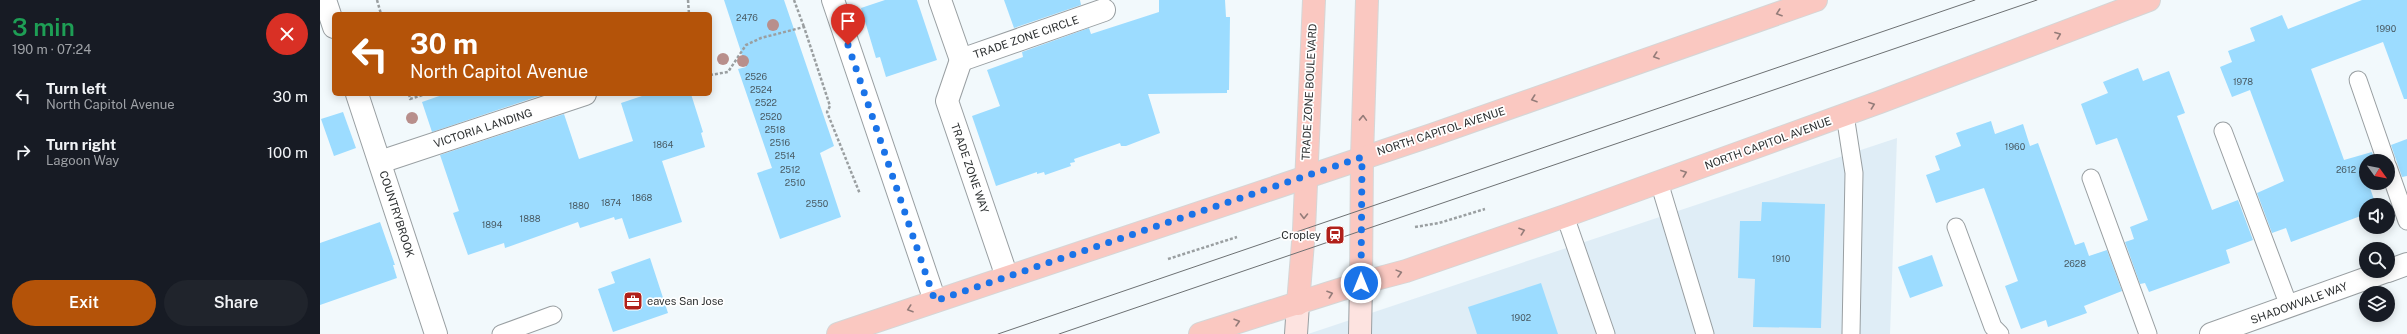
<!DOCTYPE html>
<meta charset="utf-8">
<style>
:root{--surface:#171b24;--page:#20242c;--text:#f1f3f6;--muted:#9ea1a6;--accent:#b45309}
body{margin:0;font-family:"Public Sans",sans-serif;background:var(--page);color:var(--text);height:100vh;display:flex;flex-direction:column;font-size:15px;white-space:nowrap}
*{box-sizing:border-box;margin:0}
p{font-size:13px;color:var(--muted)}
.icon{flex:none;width:22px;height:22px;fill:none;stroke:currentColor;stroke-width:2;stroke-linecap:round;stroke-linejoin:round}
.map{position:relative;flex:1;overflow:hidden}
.sheet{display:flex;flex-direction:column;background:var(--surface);width:320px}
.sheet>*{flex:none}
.guide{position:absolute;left:12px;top:12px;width:380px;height:84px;border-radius:6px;box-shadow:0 2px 10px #0003;background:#b45309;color:#fff;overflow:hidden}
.needle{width:26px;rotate:123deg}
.controls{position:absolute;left:2039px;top:154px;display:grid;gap:8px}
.controls a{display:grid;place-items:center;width:36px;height:36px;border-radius:50%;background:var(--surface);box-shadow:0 2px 10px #0003;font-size:20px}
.pin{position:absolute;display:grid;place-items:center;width:34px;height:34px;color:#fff;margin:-41px -17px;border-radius:50% 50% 50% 0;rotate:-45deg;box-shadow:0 0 4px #0007}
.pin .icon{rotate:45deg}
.me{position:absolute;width:44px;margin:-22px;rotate:0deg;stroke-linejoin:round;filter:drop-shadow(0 0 3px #0008)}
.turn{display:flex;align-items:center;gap:14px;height:84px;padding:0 12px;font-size:18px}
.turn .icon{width:52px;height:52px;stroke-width:2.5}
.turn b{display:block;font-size:28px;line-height:34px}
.round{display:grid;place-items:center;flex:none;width:42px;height:42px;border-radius:21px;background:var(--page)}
.head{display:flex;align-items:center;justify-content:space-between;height:68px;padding:0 12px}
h1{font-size:24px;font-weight:600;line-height:30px;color:#1e9e55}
.primary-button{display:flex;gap:8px;margin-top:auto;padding:8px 12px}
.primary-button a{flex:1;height:46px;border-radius:24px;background:var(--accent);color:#fff;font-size:16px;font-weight:600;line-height:46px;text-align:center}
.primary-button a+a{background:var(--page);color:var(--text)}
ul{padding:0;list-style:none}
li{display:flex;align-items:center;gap:12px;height:56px;padding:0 12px}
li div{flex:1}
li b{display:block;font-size:15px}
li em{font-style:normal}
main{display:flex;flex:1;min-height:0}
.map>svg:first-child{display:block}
.built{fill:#dfedf6}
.building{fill:#9cdcff}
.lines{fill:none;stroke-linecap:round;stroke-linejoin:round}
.lane-casing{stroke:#999fa2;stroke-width:19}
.street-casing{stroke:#999fa2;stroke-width:24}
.secondary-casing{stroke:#999fa2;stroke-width:24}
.primary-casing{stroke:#d5d6d6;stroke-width:24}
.path{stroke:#9a9fa1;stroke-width:2.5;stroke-dasharray:3 2;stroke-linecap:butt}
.lane{stroke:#fff;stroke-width:17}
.street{stroke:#fff;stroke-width:22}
.secondary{stroke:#fde3e0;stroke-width:22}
.primary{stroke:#fac8c1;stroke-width:22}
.tram{stroke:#6d7173;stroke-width:1}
.tree{fill:#b88f8c}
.oneway{stroke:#947c79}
.route{stroke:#1a73e8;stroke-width:7;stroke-dasharray:0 12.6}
.labels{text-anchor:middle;stroke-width:3.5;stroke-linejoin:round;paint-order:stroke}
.number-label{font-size:9px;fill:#495b64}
.street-label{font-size:11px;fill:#2d3031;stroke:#fff}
.poi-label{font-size:11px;fill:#2d3031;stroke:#fff;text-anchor:end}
</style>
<main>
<section class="sheet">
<div class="head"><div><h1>3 min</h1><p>190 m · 07:24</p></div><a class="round" style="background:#d93025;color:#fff"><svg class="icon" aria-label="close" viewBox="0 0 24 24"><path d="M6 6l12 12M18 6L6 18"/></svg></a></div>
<ul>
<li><svg class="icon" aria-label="left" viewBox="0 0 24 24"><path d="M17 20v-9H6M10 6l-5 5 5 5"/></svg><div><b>Turn left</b><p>North Capitol Avenue</p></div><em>30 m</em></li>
<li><svg class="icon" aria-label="right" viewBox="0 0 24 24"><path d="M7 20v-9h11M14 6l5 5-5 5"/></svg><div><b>Turn right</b><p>Lagoon Way</p></div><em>100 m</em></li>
</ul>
<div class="primary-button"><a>Exit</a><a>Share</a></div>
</section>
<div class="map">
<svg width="2087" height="334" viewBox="0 0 2087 334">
<rect width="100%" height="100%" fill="#f2f9fc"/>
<polygon class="built" points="1577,138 1570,334 988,334"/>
<g class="building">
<polygon points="404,0 464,0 514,146 500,153 521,217 460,239 437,173 452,168 418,69 426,67"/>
<polygon points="565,0 597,0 617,60 566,77 560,57 556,58 541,8"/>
<polygon points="684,0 760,0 761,5 694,28"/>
<polygon points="839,0 905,0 906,17 910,17 909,90 907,90 907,93 828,94 840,133 806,146 801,146 800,143 754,159 755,162 750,163 751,166 725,175 724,172 717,174 717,172 676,186 652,116 680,106 667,70 703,57 702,52 769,28 771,34 839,12"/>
<polygon points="2042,0 2087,0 2087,99 2084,99 2063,42 1991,69 2024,160 2052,152 2055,161 2046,161 2046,183 2063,183 2050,188 2056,205 2046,205 2046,214 1971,242 1966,228 1952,233 1937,193 1964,181 1930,90 1912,97 1900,67 1912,62 1908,51 1935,41 1930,28 1962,15 1968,29"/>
<polygon points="1818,68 1823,81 1849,71 1865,113 1857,116 1892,210 1918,200 1933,240 1906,250 1910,263 1829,292 1825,283 1820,284 1805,242 1814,239 1810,227 1828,220 1797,138 1776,145 1761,104 1788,93 1783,82"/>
<polygon points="125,94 225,94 112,132 102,102"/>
<polygon points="328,94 371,94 383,132 381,133 385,147 342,161 362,222 309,239 302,218 295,220 294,217 260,228 258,222 185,248 184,243 148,255 133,213 139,211 120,155 244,114 259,159 313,141 301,103"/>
<polygon points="23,112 36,148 14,156 1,119"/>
<polygon points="1671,121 1675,134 1703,124 1710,146 1718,143 1755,245 1764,242 1769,256 1787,250 1802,291 1764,306 1767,313 1728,327 1726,320 1701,329 1685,286 1698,281 1664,188 1616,203 1606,175 1620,170 1615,156 1641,146 1636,133"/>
<polygon points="2087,139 2087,176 2082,177 2071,145"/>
<polygon points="1442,202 1505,204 1501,328 1433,327 1435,279 1418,278 1420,221 1441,221"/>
<polygon points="60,222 75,265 73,265 77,278 0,305 0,243"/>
<polygon points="1612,255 1623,286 1590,298 1578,267"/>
<polygon points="330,258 348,313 293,332 278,289 295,283 291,272"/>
<polygon points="1221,283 1238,334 1157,334 1148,307"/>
</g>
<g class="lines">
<defs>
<g id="lane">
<polyline points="2038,80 2066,161"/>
<polyline points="1525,115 1534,173 1531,334"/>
<polyline points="1903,131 1969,306"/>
<polyline points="2068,167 2087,221"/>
<polyline points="1771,178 1828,334"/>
<polyline points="1339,182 1385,334"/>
<polyline points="1245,216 1286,334"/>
<polyline points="1636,227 1673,327 1680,334"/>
<polyline points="181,334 233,315"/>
</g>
<g id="street">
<polyline points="5,0 14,27"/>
<polyline points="513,0 615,301"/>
<polyline points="620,0 641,60 784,10"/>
<polyline points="641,60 627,101 687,277"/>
<polyline points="37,94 116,334"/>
<polyline points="60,162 265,94"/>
<polyline points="2068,271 2087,264"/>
<polyline points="1891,334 2067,271"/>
</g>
<g id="secondary">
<polyline points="976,334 978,304"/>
<polyline points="1040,334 1041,283"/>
</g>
<g id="primary">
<polyline points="1041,283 1042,157 1047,0"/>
<polyline points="978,304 984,230 994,0"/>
<polyline points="518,334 1112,135 1496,0"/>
<polyline points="880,334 1041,283 1086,271 1245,216 1560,102 1829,0"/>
</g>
</defs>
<use href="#lane" class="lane-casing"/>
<use href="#street" class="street-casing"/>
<use href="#secondary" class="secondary-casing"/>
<use href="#primary" class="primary-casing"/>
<g class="path">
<polyline points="57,0 61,14"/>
<polyline points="368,0 369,14"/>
<polyline points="474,0 484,27"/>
<polyline points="390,75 408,72 426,45 441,38 484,27 510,106 507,112 540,194"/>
<polyline points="89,94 90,99 106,94"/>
<polyline points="1095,227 1119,223 1165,209"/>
<polyline points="848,259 917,237"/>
</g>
<use href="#lane" class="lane"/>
<use href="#street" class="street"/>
<use href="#secondary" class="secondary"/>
<use href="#primary" class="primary"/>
<g class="tram">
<polyline points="678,334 1655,0"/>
<polyline points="739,334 1717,0"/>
</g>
</g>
<g class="tree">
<circle cx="453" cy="25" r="6"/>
<circle cx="403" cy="59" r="6"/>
<circle cx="423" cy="61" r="6"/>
<circle cx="92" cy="118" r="6"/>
</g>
<defs><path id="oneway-chevron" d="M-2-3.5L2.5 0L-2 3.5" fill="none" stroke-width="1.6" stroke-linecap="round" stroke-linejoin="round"/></defs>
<g class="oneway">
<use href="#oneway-chevron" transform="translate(1459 13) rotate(161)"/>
<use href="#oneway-chevron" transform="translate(1738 35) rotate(-21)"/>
<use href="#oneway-chevron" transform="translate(1336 56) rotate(161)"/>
<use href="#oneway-chevron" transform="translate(1214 99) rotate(161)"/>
<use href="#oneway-chevron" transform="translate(1552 105) rotate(-20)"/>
<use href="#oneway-chevron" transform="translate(1043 118) rotate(-88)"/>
<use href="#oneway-chevron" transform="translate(1364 173) rotate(-20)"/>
<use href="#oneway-chevron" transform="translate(984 216) rotate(91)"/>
<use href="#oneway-chevron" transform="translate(1202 231) rotate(-19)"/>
<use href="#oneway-chevron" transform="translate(1079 273) rotate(-15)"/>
<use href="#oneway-chevron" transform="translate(1010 294) rotate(-19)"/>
<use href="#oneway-chevron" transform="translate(590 309) rotate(161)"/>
<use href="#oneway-chevron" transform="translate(917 322) rotate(-16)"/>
</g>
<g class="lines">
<polyline class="route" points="528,45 615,301 1042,157 1041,283"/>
</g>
<defs>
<symbol id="station-square" viewBox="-11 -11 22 22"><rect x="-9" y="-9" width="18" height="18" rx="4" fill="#b0201a" stroke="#fff"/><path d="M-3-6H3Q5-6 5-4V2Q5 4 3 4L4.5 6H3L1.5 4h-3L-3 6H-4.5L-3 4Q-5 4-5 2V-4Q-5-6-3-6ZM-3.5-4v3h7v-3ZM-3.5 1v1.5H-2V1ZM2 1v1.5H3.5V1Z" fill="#fff"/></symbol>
<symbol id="office-square" viewBox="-11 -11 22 22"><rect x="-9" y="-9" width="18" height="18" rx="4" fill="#b0201a" stroke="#fff"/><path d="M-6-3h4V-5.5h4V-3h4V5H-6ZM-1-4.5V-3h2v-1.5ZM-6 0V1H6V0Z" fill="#fff"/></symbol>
</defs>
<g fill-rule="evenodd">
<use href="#station-square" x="1004" y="224" width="22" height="22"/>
<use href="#office-square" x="302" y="290" width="22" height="22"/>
</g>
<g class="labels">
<g class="number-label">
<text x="427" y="21">2476</text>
<text x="2066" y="32">1990</text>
<text x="436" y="80">2526</text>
<text x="1923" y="85">1978</text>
<text x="441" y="93">2524</text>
<text x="446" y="106">2522</text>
<text x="451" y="120">2520</text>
<text x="455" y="133">2518</text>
<text x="460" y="146">2516</text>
<text x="343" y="148">1864</text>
<text x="1695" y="150">1960</text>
<text x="465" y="159">2514</text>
<text x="470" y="173">2512</text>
<text x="2026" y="173">2612</text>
<text x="475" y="186">2510</text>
<text x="322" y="201">1868</text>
<text x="291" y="206">1874</text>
<text x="497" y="207">2550</text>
<text x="259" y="209">1880</text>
<text x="210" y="222">1888</text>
<text x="172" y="228">1894</text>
<text x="1461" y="262">1910</text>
<text x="1755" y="267">2628</text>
<text x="1201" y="321">1902</text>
</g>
<g class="street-label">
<text transform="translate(706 37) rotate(-19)" y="4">TRADE ZONE CIRCLE</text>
<text transform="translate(989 92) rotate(-87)" y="4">TRADE ZONE BOULEVARD</text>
<text transform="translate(163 128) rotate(-18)" y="4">VICTORIA LANDING</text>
<text transform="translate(1121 131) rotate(-18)" y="4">NORTH CAPITOL AVENUE</text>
<text transform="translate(1448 143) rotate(-20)" y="4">NORTH CAPITOL AVENUE</text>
<text transform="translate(650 168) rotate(71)" y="4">TRADE ZONE WAY</text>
<text transform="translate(77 214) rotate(72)" y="4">COUNTRYBROOK</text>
<text transform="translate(1979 303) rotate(-20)" y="4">SHADOWVALE WAY</text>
</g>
<g class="poi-label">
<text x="1001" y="239">Cropley</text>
<text x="327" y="305" text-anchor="start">eaves San Jose</text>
</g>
</g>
</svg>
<div class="controls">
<a><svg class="needle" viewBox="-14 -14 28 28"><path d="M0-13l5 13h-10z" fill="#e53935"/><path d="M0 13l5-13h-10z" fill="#9ea1a6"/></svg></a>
<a><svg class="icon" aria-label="sound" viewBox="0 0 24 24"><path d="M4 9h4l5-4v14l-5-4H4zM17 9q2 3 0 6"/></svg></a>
<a><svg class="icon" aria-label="search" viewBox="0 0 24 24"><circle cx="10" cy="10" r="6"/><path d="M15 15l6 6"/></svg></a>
<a><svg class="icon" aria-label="layers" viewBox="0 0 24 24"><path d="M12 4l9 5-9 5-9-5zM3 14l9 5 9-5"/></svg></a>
</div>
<div class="pin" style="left:528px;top:45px;background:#d93025"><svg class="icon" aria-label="arrive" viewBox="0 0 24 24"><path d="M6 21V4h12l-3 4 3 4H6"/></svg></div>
<svg class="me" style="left:1041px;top:283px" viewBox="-20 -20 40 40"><circle r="17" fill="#1a73e8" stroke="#fff" stroke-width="3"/><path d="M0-11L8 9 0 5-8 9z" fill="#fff"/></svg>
<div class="guide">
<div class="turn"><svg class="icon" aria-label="left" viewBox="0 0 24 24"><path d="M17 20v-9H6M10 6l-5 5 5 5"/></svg><div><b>30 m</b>North Capitol Avenue</div></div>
</div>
</div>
</main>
